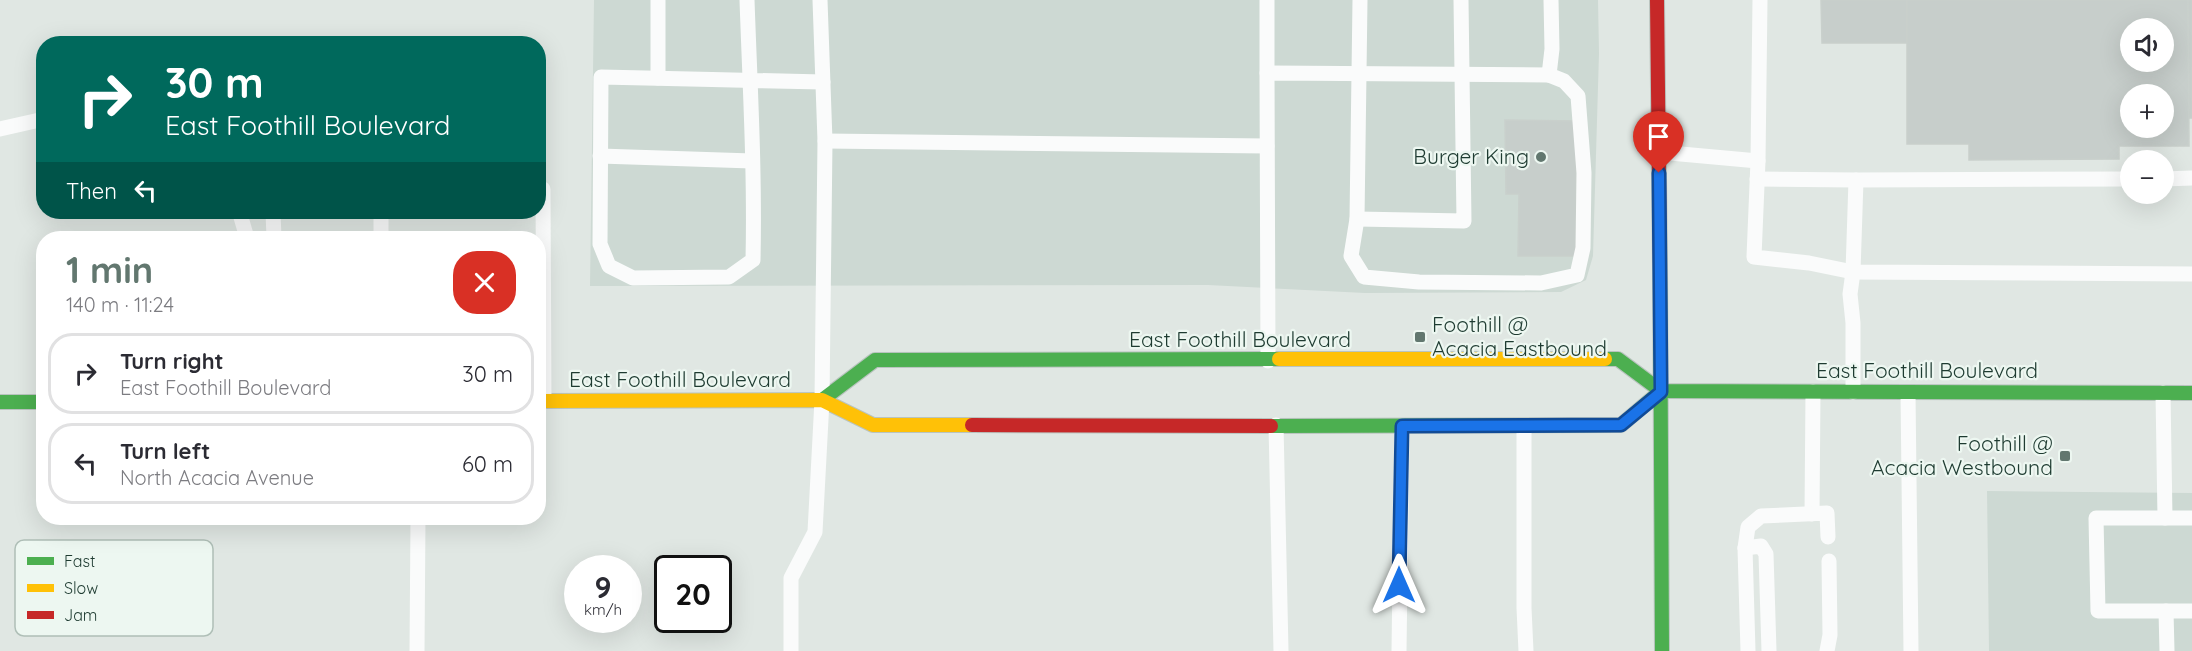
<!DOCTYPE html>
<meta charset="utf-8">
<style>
:root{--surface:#fff;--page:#f7f7f7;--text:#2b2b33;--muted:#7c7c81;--line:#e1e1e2;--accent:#62776f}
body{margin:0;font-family:Quicksand,sans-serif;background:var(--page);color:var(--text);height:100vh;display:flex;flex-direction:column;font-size:22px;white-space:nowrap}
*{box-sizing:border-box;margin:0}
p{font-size:20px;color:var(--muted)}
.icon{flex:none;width:33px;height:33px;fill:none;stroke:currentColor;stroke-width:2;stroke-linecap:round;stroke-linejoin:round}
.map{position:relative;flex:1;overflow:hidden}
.sheet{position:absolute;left:36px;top:231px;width:510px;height:294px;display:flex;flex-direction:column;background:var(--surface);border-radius:24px;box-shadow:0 6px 24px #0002}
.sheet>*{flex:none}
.top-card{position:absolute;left:36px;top:36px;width:510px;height:183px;border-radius:24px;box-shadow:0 6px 24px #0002;background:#00695c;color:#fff;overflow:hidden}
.tools{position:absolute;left:2120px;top:18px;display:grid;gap:12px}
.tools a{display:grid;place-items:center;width:54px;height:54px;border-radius:50%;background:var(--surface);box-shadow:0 6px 24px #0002;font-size:30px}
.speed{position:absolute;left:564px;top:555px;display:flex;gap:12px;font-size:30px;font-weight:700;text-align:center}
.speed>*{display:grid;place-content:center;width:78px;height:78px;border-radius:50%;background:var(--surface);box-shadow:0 6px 24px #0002;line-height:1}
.speed small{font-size:15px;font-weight:400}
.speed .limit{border:3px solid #111;border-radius:9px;background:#fff;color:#111}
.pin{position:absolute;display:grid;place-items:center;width:51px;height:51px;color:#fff;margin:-62px -26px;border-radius:50% 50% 50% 0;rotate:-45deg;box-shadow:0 0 6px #0007}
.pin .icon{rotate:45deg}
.me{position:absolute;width:66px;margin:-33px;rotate:0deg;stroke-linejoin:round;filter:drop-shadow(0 0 4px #0008)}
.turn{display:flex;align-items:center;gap:21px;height:126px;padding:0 30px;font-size:27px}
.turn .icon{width:78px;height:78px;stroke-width:2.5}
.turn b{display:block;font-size:42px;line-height:51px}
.then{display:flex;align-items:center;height:57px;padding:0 30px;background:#0003;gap:12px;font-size:22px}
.round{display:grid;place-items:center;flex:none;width:63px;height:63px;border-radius:24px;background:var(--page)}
.summary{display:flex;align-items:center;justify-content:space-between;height:102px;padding:0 30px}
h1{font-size:36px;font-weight:700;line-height:45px;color:var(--accent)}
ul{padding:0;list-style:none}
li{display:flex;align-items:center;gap:18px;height:81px;margin:0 12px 9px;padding:0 18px;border:3px solid var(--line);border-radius:24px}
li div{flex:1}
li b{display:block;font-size:22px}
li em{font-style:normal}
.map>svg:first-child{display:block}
.built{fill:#cdd9d3}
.building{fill:#c7cecb;stroke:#c9d0cc;stroke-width:1.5;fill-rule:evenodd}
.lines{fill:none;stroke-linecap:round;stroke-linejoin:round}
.fast-casing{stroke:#b9c4bf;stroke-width:16}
.slow-casing{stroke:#b9c4bf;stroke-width:16}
.jam-casing{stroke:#b9c4bf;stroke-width:16}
.lane{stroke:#fafbfb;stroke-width:15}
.fast{stroke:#4caf50;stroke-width:14}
.slow{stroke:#ffc107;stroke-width:14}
.jam{stroke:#c62828;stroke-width:14}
.route-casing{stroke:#114b97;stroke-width:15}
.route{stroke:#1a73e8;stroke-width:10}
.poi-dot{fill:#62776f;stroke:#edf7f1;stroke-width:2}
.labels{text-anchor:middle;stroke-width:4.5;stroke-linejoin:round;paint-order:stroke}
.poi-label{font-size:21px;fill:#1e3b31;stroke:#edf7f1;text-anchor:end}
.street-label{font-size:21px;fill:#1e3b31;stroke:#edf7f1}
.key{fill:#edf7f1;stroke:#afbfb7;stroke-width:1.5}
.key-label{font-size:16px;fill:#1e3b31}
</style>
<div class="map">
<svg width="2192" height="651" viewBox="0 0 2192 651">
<rect width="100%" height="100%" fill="#e0e7e3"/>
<g class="built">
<polygon points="594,0 1598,0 1599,53 1593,256 1586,280 1561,292 1365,293 1208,285 590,286"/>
<polygon points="1987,491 2192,493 2192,651 1989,651"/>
</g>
<g class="building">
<polygon points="1821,0 1907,0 1907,43 1822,43"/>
<path d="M1907,0h281l1,146h-70v13l-150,1v-16h-62zM2130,28h33v34h-33zM2130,94h33v34h-33z"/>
<polygon points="2188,0 2192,0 2192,118 2189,118"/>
<polygon points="1505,120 1576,121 1576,256 1518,256 1519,194 1506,194"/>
</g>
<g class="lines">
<defs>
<g id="fast">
<polyline points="1660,267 1662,651"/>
<polyline points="1605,359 1618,359 1661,391 2192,393"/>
<polyline points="822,400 875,360 1279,359"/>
<polyline points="0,402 44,402"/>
<polyline points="1271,426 1621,425 1661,391"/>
</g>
<g id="slow">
<polyline points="1279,359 1605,359"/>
<polyline points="538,401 822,400 873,425 972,425"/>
</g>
<g id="jam">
<polyline points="1657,0 1660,267"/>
<polyline points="972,425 1271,426"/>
</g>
</defs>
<use href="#fast" class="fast-casing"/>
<use href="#slow" class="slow-casing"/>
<use href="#jam" class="jam-casing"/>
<g class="lane">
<polyline points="658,0 658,78"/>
<path d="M747,0c3,86 8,174 6,260l-24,17 -96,1 -24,-12 -9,-22 1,-167c74,2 148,3 222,5"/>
<polyline points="1267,0 1267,73"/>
<polyline points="1360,0 1357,219 1351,256 1364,277 1419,282 1541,283 1577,275 1583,248 1584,173 1578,96 1564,81 1549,75"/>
<polyline points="1760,0 1758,161 1754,257 1809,263 1853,272 2192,274"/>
<polyline points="0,129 44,119"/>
<polyline points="825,141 1267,146"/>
<polyline points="1659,152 1758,161"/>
<polyline points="600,156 752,161"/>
<polyline points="1757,179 1856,180 2130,179"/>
<polyline points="2163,179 2192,178"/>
<polyline points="543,189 544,401"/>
<polyline points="237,212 240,214 247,238"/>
<polyline points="273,212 274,238"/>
<polyline points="1357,219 1464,221 1461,0"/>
<polyline points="381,238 381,212"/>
<polyline points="1268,361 1267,73 1549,75 1552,49 1551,0"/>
<polyline points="1853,392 1853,323 1850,294 1853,272 1856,180"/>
<polyline points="1908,393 1911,651"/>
<polyline points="2163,393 2165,518 2096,518 2098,611 2166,611 2167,651"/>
<polyline points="1276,425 1281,651"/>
<polyline points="1524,426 1524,608 1526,651"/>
<polyline points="1812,514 1813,392"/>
<polyline points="2165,518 2192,518"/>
<polyline points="1745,548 1761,546 1766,554 1769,651"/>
<polyline points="2166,611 2192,611"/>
<polyline points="417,651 418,518"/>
<polyline points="791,651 791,578 815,532 822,400 825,141 820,0"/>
<polyline points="1399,651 1402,426"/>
<polyline points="1748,651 1745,548 1748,527 1761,516 1827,513 1828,537"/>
<polyline points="1827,651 1830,635 1829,561"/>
</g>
<use href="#fast" class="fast"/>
<use href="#slow" class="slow"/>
<use href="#jam" class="jam"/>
</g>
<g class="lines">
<defs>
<polyline id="route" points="1399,585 1402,426 1621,425 1661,392 1659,173"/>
</defs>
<use href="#route" class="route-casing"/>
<use href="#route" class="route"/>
</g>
<g class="poi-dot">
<circle cx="1541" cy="157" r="6"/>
<rect x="1414" y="331" width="12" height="12" rx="3"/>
<rect x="2059" y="450" width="12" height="12" rx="3"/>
</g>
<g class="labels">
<g class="poi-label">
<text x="1529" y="164">Burger King</text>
<text x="1432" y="332" text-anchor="start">Foothill @<tspan x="1432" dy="24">Acacia Eastbound</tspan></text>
<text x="2053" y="451">Foothill @<tspan x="2053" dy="24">Acacia Westbound</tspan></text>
</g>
<g class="street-label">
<text x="1240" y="347">East Foothill Boulevard</text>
<text x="1927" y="378">East Foothill Boulevard</text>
<text x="680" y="387">East Foothill Boulevard</text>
</g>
</g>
<rect x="15" y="540" width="198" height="96" rx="9" class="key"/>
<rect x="27" y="557" width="27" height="8" fill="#4caf50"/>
<rect x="27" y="584" width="27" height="8" fill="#ffc107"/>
<rect x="27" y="611" width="27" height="8" fill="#c62828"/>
<g class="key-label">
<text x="64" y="567">Fast</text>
<text x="64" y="594">Slow</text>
<text x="64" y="621">Jam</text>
</g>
</svg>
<div class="tools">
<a><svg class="icon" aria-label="sound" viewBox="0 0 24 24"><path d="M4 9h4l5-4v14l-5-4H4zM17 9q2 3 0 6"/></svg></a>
<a>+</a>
<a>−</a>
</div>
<div class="speed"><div>9<small>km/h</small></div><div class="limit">20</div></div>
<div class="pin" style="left:1659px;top:173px;background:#d93025"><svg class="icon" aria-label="arrive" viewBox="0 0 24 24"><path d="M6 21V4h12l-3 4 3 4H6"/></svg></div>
<svg class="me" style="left:1399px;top:585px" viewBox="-20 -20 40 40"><path d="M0-17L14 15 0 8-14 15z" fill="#1a73e8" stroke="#fff" stroke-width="4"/></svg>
<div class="top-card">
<div class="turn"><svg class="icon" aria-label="right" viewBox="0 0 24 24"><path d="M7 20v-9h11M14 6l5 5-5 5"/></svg><div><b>30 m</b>East Foothill Boulevard</div></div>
<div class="then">Then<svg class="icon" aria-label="left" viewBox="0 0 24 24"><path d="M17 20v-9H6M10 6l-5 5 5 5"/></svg></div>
</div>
<section class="sheet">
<div class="summary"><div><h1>1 min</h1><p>140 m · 11:24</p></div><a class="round" style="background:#d93025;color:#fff"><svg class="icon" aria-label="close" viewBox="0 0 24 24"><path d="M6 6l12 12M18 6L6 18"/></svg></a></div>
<ul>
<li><svg class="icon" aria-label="right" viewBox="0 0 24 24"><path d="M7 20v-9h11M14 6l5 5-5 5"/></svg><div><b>Turn right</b><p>East Foothill Boulevard</p></div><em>30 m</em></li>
<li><svg class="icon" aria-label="left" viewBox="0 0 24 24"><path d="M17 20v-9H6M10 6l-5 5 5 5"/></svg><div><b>Turn left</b><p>North Acacia Avenue</p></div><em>60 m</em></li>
</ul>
</section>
</div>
